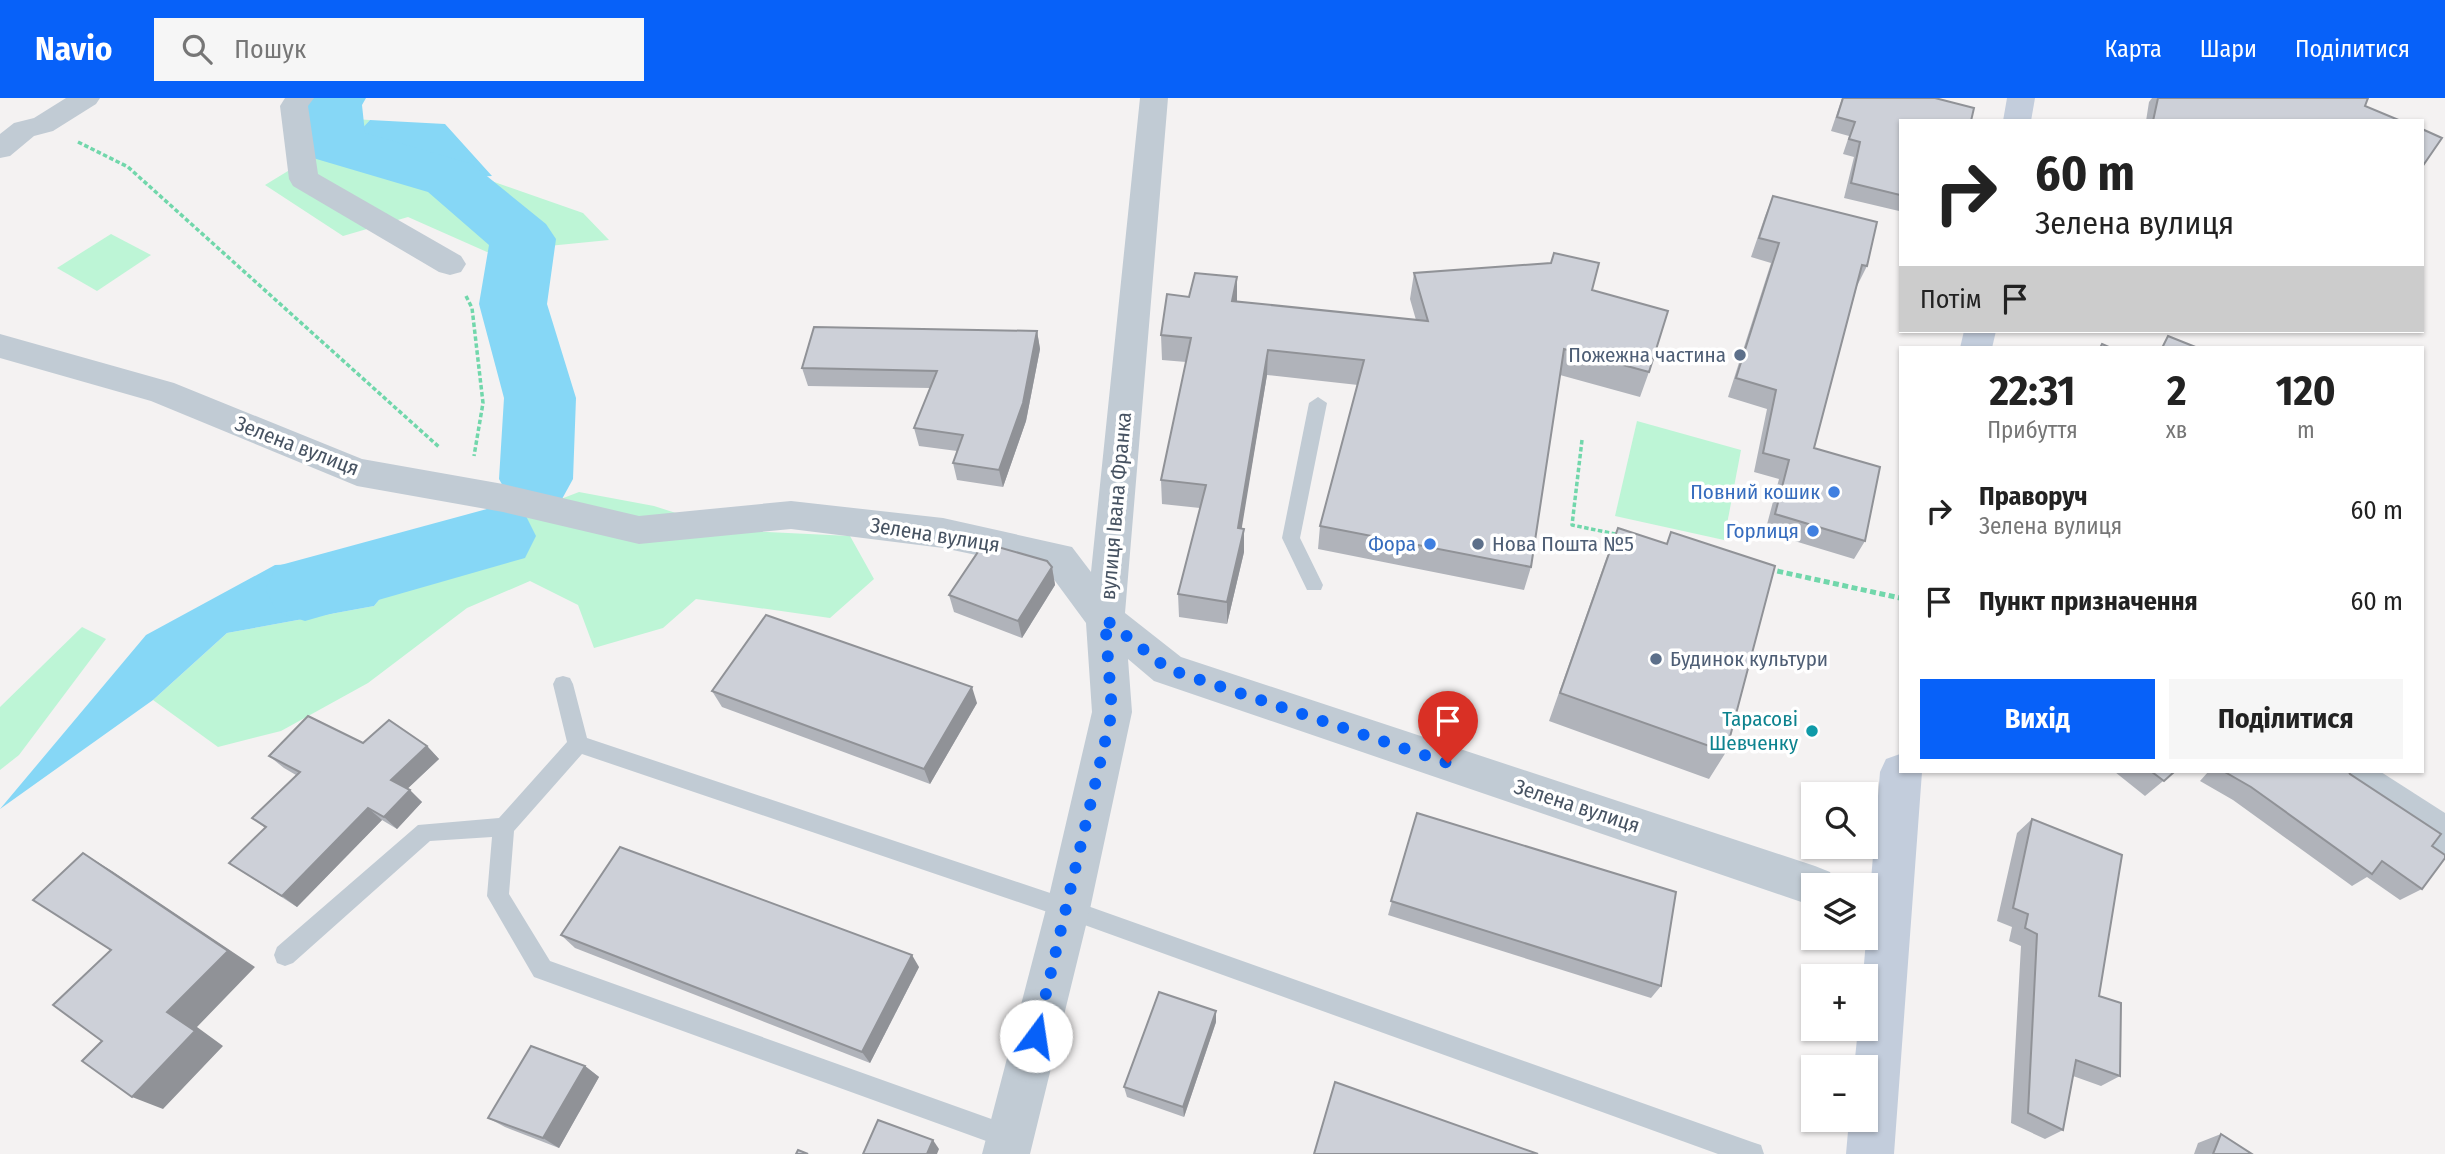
<!DOCTYPE html>
<html lang="uk">
<meta charset="utf-8">
<style>
:root{--surface:#fff;--page:#f6f6f6;--text:#222;--muted:#767676;--accent:#0761f9}
body{margin:0;font-family:"Fira Sans Condensed",sans-serif;background:var(--page);color:var(--text);height:100vh;display:flex;flex-direction:column;font-size:26px;white-space:nowrap}
*{box-sizing:border-box;margin:0}
p{font-size:23px;color:var(--muted)}
.icon{flex:none;width:38px;height:38px;fill:none;stroke:currentColor;stroke-width:2;stroke-linecap:round;stroke-linejoin:round}
.map{position:relative;flex:1;overflow:hidden}
.drawer{position:absolute;left:1899px;top:248px;width:525px;height:427px;display:flex;flex-direction:column;background:var(--surface);border-radius:0px;box-shadow:0 2px 5px #0004}
.drawer>*{flex:none}
.banner{position:absolute;left:1899px;top:21px;width:525px;height:214px;border-radius:0px;box-shadow:0 2px 5px #0004;background:#fff;color:var(--text);overflow:hidden}
.controls{position:absolute;left:1801px;top:684px;display:grid;gap:14px}
.controls a{display:grid;place-items:center;width:77px;height:77px;border-radius:0px;background:var(--surface);box-shadow:0 2px 5px #0004;font-size:35px}
.pin{position:absolute;display:grid;place-items:center;width:60px;height:60px;color:#fff;margin:-72px -30px;border-radius:50% 50% 50% 0;rotate:-45deg;box-shadow:0 0 7px #0007}
.pin .icon{rotate:45deg}
.me{position:absolute;width:77px;margin:-38px;rotate:14deg;stroke-linejoin:round;filter:drop-shadow(0 0 5px #0008)}
.turn{display:flex;align-items:center;gap:24px;height:147px;padding:0 21px;font-size:32px}
.turn .icon{width:91px;height:91px;stroke-width:2.5}
.turn b{display:block;font-size:49px;line-height:60px}
.then{display:flex;align-items:center;height:66px;padding:0 21px;background:#0003;gap:14px;font-size:26px}
.eta{display:flex;justify-content:space-evenly;align-items:center;height:119px;text-align:center}
.eta b{font-size:42px;font-weight:700;line-height:49px}
.button{display:flex;gap:14px;margin-top:auto;padding:14px 21px}
.button a{flex:1;height:80px;border-radius:0px;background:var(--accent);color:#fff;font-size:28px;font-weight:700;line-height:80px;text-align:center}
.button a+a{background:var(--page);color:var(--text)}
ul{padding:0;list-style:none}
li{display:flex;align-items:center;gap:21px;height:91px;padding:0 21px}
li div{flex:1}
li b{display:block;font-size:26px}
li em{font-style:normal}
header{display:flex;align-items:center;gap:42px;box-sizing:border-box;height:98px;padding:0 35px;background:var(--accent);color:#fff}
header strong{font-size:33px}
nav{display:flex;gap:38px;margin-inline-start:auto;font-size:24px}
.search{width:490px;height:63px;background:var(--page);display:flex;align-items:center;gap:18px;box-sizing:border-box;padding:0 24px;border-radius:0px;color:var(--muted);font-size:26px}
.map>svg:first-child{display:block}
.green{fill:#bdf5d6}
.water{fill:#86d7f6}
.lines{fill:none;stroke-linecap:round;stroke-linejoin:round}
.river{fill:#86d7f6;fill-rule:evenodd}
.path-far1{stroke:#71d7ab;stroke-width:3.5;stroke-dasharray:4.5 2.5;stroke-linecap:butt}
.path{stroke:#71d7ab;stroke-width:5;stroke-dasharray:6 3.5;stroke-linecap:butt}
.lane{fill:#c1cbd4;fill-rule:evenodd}
.street{fill:#c1cbd4;fill-rule:evenodd}
.secondary{fill:#c3cddc;fill-rule:evenodd}
.wall{fill:#b0b3ba}
.shaded-wall{fill:#909297}
.building{fill:#cdd0d8;stroke:#909297;stroke-width:2}
.route{stroke:#0761f9;stroke-width:12;stroke-dasharray:0 21.6}
.service-dot{fill:#5c6f8a;stroke:#fff;stroke-width:2.5}
.shop-dot{fill:#3f7fe0;stroke:#fff;stroke-width:2.5}
.culture-dot{fill:#0f9aa8;stroke:#fff;stroke-width:2.5}
.labels{text-anchor:middle;stroke-width:7;stroke-linejoin:round;paint-order:stroke}
.service-label{font-size:21px;fill:#4e5e75;stroke:#fff;text-anchor:start}
.street-label{font-size:21px;fill:#475362;stroke:#fff}
.shop-label{font-size:21px;fill:#366cbe;stroke:#fff;text-anchor:end}
.culture-label{font-size:21px;fill:#0d838f;stroke:#fff;text-anchor:end}
</style>
<header>
<strong>Navio</strong>
<div class="search"><svg class="icon" aria-label="search" viewBox="0 0 24 24"><circle cx="10" cy="10" r="6"/><path d="M15 15l6 6"/></svg>Пошук</div>
<nav><a>Карта</a><a>Шари</a><a>Поділитися</a></nav>
</header>
<div class="map">
<svg width="2445" height="1056" viewBox="0 0 2445 1056">
<rect width="100%" height="100%" fill="#f4f2f2"/>
<g class="green">
<polygon points="303,18 370,22 347,49 450,80 480,79 583,115 609,142 487,154 408,119 343,138 265,87 306,62"/>
<polygon points="111,136 151,157 97,193 57,170"/>
<polygon points="1637,323 1741,352 1724,442 1615,418"/>
<polygon points="579,394 654,408 729,432 850,438 874,481 830,520 696,501 663,530 594,550 578,507 530,483 467,510 368,585 281,633 218,649 153,602 227,535 374,508 413,461 463,424 540,409"/>
<polygon points="82,529 106,541 19,657 0,672 0,609"/>
</g>
<g class="water">
<polygon points="370,22 445,26 492,78 450,80 443,85 398,80 346,48"/>
<polygon points="413,461 374,508 227,535 153,602 0,711 146,537 275,467"/>
</g>
<g class="lines">
<g class="river">
<path d="M306,0h60l-4,7 3,28 107,31 74,60 10,15 -9,65 29,94 -3,81 -11,20 -26,9 -26,-9 -11,-20 5,-81 -25,-94 10,-59 -61,-53 -115,-34c-10,-15 -17,-43 -7,-60z"/>
<polygon points="498,408 525,416 536,438 525,460 305,523 277,514 265,491 277,468"/>
</g>
<g class="path-far1">
<polyline points="78,44 128,69 439,349"/>
<polyline points="466,198 472,210 483,305 474,358"/>
<polyline points="1582,342 1572,427 1620,437"/>
</g>
<polyline class="path" points="1768,471 1900,500"/>
<g class="lane">
<polygon points="1318,299 1327,305 1300,440 1323,487 1321,492 1307,492 1282,440 1309,305"/>
<polygon points="563,578 570,580 573,586 587,640 1068,801 1752,1044 1761,1047 1764,1056 1718,1056 1068,821 582,656 514,733 509,796 550,863 1011,1028 1020,1031 1023,1040 1020,1049 1011,1052 534,879 487,798 492,739 430,743 293,865 285,868 277,865 274,857 277,849 418,727 499,720 567,644 553,586 556,580"/>
</g>
<g class="street">
<polygon points="66,0 100,0 96,6 53,33 34,38 10,58 0,60 0,36 14,25 34,20"/>
<polygon points="285,0 314,0 308,8 318,76 461,158 466,166 461,174 450,177 439,174 293,88 289,81 280,8"/>
<polygon points="1140,0 1168,0 1125,515 1181,559 1815,768 1830,774 1837,788 1813,788 1813,808 1154,583 1128,561 1132,614 1090,811 1030,1056 982,1056 1046,811 1092,614 1086,525 1047,472 943,450 791,431 639,446 503,414 357,388 151,303 0,260 0,236 174,285 362,361 503,386 639,418 791,403 943,420 1072,449 1091,474"/>
<polygon points="2326,674 2381,674 2445,715 2445,757 2430,752 2332,687"/>
</g>
<g class="secondary">
<polygon points="2007,0 2035,0 2031,23 2003,23"/>
<polygon points="1964,233 1996,233 1992,250 1960,250"/>
<polygon points="1900,656 1900,674 1922,674 1894,1056 1846,1056 1849,1022 1866,1022 1866,970 1854,970 1858,931 1866,931 1863,878 1880,674 1886,661"/>
</g>
</g>
<g class="wall">
<polygon points="1842,0 1935,0 1900,23 1900,110 1899,113 1844,100 1854,59 1843,56 1849,38 1831,33"/>
<polygon points="2152,0 2368,0 2365,8 2401,23 2146,23 2149,4"/>
<polygon points="1773,98 1867,168 1857,188 1814,350 1865,443 1854,461 1765,434 1779,381 1754,374 1767,311 1728,299 1771,165 1751,159 1765,118"/>
<polygon points="1414,175 1592,192 1649,274 1640,299 1560,277 1531,469 1524,492 1318,451 1320,428 1358,287 1267,277 1241,430 1244,431 1244,454 1227,526 1179,519 1178,496 1200,410 1162,406 1161,382 1186,264 1162,262 1161,237 1189,199 1237,179 1237,204 1416,222 1410,201"/>
<polygon points="1037,233 1040,251 1026,323 1003,389 957,382 953,365 957,353 919,348 914,330 930,290 808,288 802,270"/>
<polygon points="1618,430 1666,446 1671,434 1726,654 1709,681 1549,623 1606,461"/>
<polygon points="1052,469 1055,487 1022,540 954,514 949,497"/>
<polygon points="712,593 977,605 930,686 722,609"/>
<polygon points="363,645 427,648 439,661 407,691 422,704 397,731 382,722 297,809 229,765 265,730 252,720 296,677 284,670 269,658"/>
<polygon points="2115,674 2174,674 2145,698"/>
<polygon points="2208,674 2349,674 2350,676 2432,748 2422,791 2400,802 2367,779 2352,788 2233,702 2200,683"/>
<polygon points="1417,715 1661,888 1651,900 1388,817"/>
<polygon points="2032,721 2099,898 2120,978 2101,988 2073,978 2063,1032 2045,1041 2011,1025 2021,848 2009,843 2012,829 1997,823 2017,735"/>
<polygon points="561,837 919,869 870,965 575,850"/>
<polygon points="1216,924 1184,1019 1127,999 1124,989"/>
<polygon points="585,968 599,979 559,1050 505,1029 488,1020"/>
<polygon points="2221,1036 2252,1056 2194,1056 2198,1045"/>
</g>
<g class="shaded-wall">
<polygon points="1237,179 1237,205 1232,203"/>
<polygon points="1037,233 1040,251 1026,323 1003,389 999,372"/>
<polygon points="1268,252 1267,277 1238,453 1238,430"/>
<polygon points="1244,431 1244,454 1227,526 1227,504"/>
<polygon points="1052,469 1055,487 1022,540 1018,523"/>
<polygon points="972,589 977,605 930,686 924,671"/>
<polygon points="427,648 439,661 404,694 391,682"/>
<polygon points="410,692 422,704 397,731 384,719"/>
<polygon points="368,710 382,722 297,809 282,798"/>
<polygon points="83,755 112,773 255,869 197,929 223,948 163,1011 132,999 167,914"/>
<polygon points="912,857 919,869 870,965 862,954"/>
<polygon points="1216,913 1216,924 1184,1019 1183,1009"/>
<polygon points="585,968 599,979 559,1050 543,1040"/>
<polygon points="933,1042 939,1051 937,1056 927,1056"/>
</g>
<g class="building">
<polygon points="1843,0 1935,0 1974,10 1971,23 1900,23 1900,97 1851,85 1860,44 1849,41 1855,24 1837,19"/>
<polygon points="2158,0 2368,0 2365,8 2401,23 2153,23"/>
<polygon points="2422,31 2442,40 2422,69"/>
<polygon points="1773,98 1877,124 1867,168 1862,167 1814,350 1880,369 1865,443 1775,416 1789,362 1763,355 1776,292 1736,280 1779,145 1759,140"/>
<polygon points="1554,155 1599,165 1592,192 1668,213 1649,274 1564,251 1531,469 1320,428 1364,262 1268,252 1238,430 1244,431 1227,504 1178,496 1206,387 1161,382 1191,240 1161,237 1167,196 1189,199 1195,175 1237,179 1232,203 1428,223 1414,175 1551,165"/>
<polygon points="814,229 1037,233 1023,305 999,372 953,365 963,337 914,330 937,273 802,270"/>
<polygon points="2168,238 2198,250 2162,250"/>
<polygon points="2102,246 2111,250 2100,250"/>
<polygon points="1618,430 1667,446 1671,434 1775,468 1726,654 1560,595"/>
<polygon points="984,445 1047,463 1052,469 1018,523 949,497"/>
<polygon points="766,517 972,589 924,671 712,593"/>
<polygon points="308,618 363,645 389,622 427,648 391,682 410,692 384,719 368,710 282,798 229,765 266,729 252,720 300,674 269,658"/>
<polygon points="2152,674 2174,674 2164,683"/>
<polygon points="2225,674 2349,674 2350,676 2441,736 2432,748 2445,757 2445,760 2422,791 2382,763 2372,776 2251,689"/>
<polygon points="1417,715 1676,794 1661,888 1391,803"/>
<polygon points="2032,721 2122,757 2099,898 2121,905 2120,978 2076,962 2063,1032 2028,1015 2037,836 2025,830 2028,816 2013,810"/>
<polygon points="620,749 912,857 862,954 561,837"/>
<polygon points="83,755 228,853 167,914 195,933 132,999 82,963 102,943 53,907 111,852 33,802"/>
<polygon points="1159,894 1216,913 1183,1009 1124,989"/>
<polygon points="531,948 585,968 543,1040 488,1020"/>
<polygon points="1335,984 1538,1056 1314,1056"/>
<polygon points="878,1022 933,1042 927,1056 863,1056"/>
<polygon points="2221,1036 2252,1056 2213,1056"/>
<polygon points="798,1052 808,1056 796,1056"/>
</g>
<g class="lines">
<polyline class="route" points="1036,938 1112,614 1105,521 1168,571 1448,665"/>
</g>
<g class="service-dot">
<circle cx="1740" cy="257" r="7"/>
<circle cx="1478" cy="446" r="7"/>
<circle cx="1656" cy="561" r="7"/>
</g>
<g class="shop-dot">
<circle cx="1834" cy="394" r="7"/>
<circle cx="1813" cy="433" r="7"/>
<circle cx="1430" cy="446" r="7"/>
</g>
<circle class="culture-dot" cx="1812" cy="633" r="7"/>
<g class="labels">
<g class="service-label">
<text x="1726" y="264" text-anchor="end">Пожежна частина</text>
<text x="1492" y="453">Нова Пошта №5</text>
<text x="1670" y="568">Будинок культури</text>
</g>
<g class="street-label">
<text transform="translate(297 348) rotate(21)" y="7">Зелена вулиця</text>
<text transform="translate(1116 408) rotate(-85)" y="7">вулиця Івана Франка</text>
<text transform="translate(935 437) rotate(9)" y="7">Зелена вулиця</text>
<text transform="translate(1577 708) rotate(18)" y="7">Зелена вулиця</text>
</g>
<g class="shop-label">
<text x="1820" y="401">Повний кошик</text>
<text x="1799" y="440">Горлиця</text>
<text x="1416" y="453">Фора</text>
</g>
<g class="culture-label">
<text x="1798" y="628">Тарасові<tspan x="1798" dy="24">Шевченку</tspan></text>
</g>
</g>
</svg>
<div class="controls">
<a><svg class="icon" aria-label="search" viewBox="0 0 24 24"><circle cx="10" cy="10" r="6"/><path d="M15 15l6 6"/></svg></a>
<a><svg class="icon" aria-label="layers" viewBox="0 0 24 24"><path d="M12 4l9 5-9 5-9-5zM3 14l9 5 9-5"/></svg></a>
<a>+</a>
<a>−</a>
</div>
<div class="pin" style="left:1448px;top:665px;background:#d93025"><svg class="icon" aria-label="arrive" viewBox="0 0 24 24"><path d="M6 21V4h12l-3 4 3 4H6"/></svg></div>
<svg class="me" style="left:1036px;top:938px" viewBox="-20 -20 40 40"><circle r="19" fill="#fff"/><path d="M0-13L10 11 0 6-10 11z" fill="#0761f9"/></svg>
<div class="banner">
<div class="turn"><svg class="icon" aria-label="right" viewBox="0 0 24 24"><path d="M7 20v-9h11M14 6l5 5-5 5"/></svg><div><b>60 m</b>Зелена вулиця</div></div>
<div class="then">Потім<svg class="icon" aria-label="arrive" viewBox="0 0 24 24"><path d="M6 21V4h12l-3 4 3 4H6"/></svg></div>
</div>
<section class="drawer">
<div class="eta">
<div><b>22:31</b><p>Прибуття</p></div>
<div><b>2</b><p>хв</p></div>
<div><b>120</b><p>m</p></div>
</div>
<ul>
<li><svg class="icon" aria-label="right" viewBox="0 0 24 24"><path d="M7 20v-9h11M14 6l5 5-5 5"/></svg><div><b>Праворуч</b><p>Зелена вулиця</p></div><em>60 m</em></li>
<li><svg class="icon" aria-label="arrive" viewBox="0 0 24 24"><path d="M6 21V4h12l-3 4 3 4H6"/></svg><div><b>Пункт призначення</b></div><em>60 m</em></li>
</ul>
<div class="button"><a>Вихід</a><a>Поділитися</a></div>
</section>
</div>
